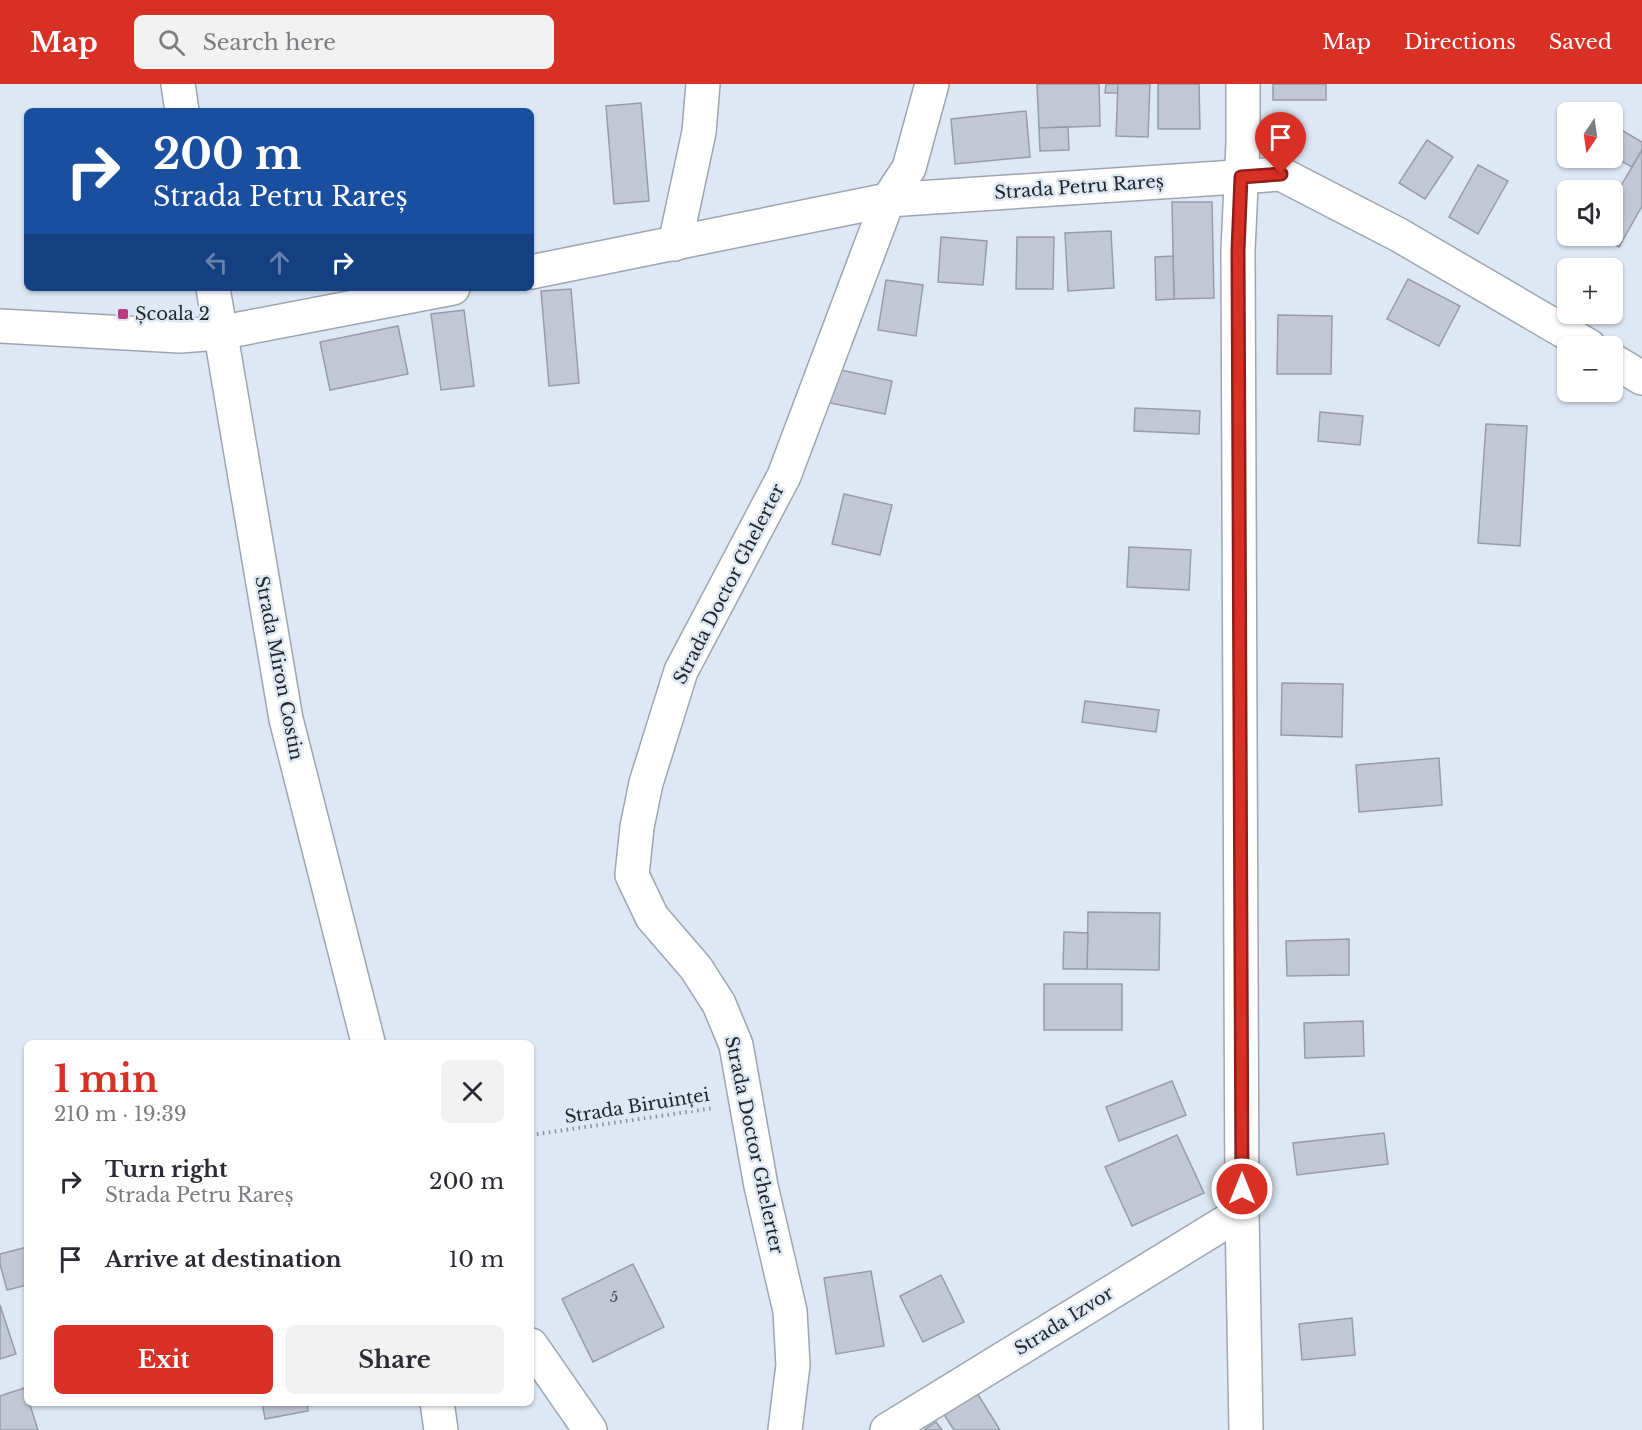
<!DOCTYPE html>
<meta charset="utf-8">
<style>
:root{--surface:#fff;--page:#f2f2f3;--text:#2b2b33;--muted:#7c7c81;--accent:#d93025}
body{margin:0;font-family:"Libre Baskerville",serif;background:var(--page);color:var(--text);height:100vh;display:flex;flex-direction:column;font-size:22px;white-space:nowrap}
*{box-sizing:border-box;margin:0}
p{font-size:20px;color:var(--muted)}
.icon{flex:none;width:33px;height:33px;fill:none;stroke:currentColor;stroke-width:2;stroke-linecap:round;stroke-linejoin:round}
.map{position:relative;flex:1;overflow:hidden}
.drawer{position:absolute;left:24px;top:956px;width:510px;height:366px;display:flex;flex-direction:column;background:var(--surface);border-radius:9px;box-shadow:0 2px 4px #0004}
.drawer>*{flex:none}
.hud{position:absolute;left:24px;top:24px;width:510px;height:183px;border-radius:9px;box-shadow:0 2px 4px #0004;background:#1a4fa0;color:#fff;overflow:hidden}
.needle{width:39px;rotate:193deg}
.tools{position:absolute;left:1557px;top:18px;display:grid;gap:12px}
.tools a{display:grid;place-items:center;width:66px;height:66px;border-radius:9px;background:var(--surface);box-shadow:0 2px 4px #0004;font-size:30px}
.pin{position:absolute;display:grid;place-items:center;width:51px;height:51px;color:#fff;margin:-62px -26px;border-radius:50% 50% 50% 0;rotate:-45deg;box-shadow:0 0 6px #0007}
.pin .icon{rotate:45deg}
.me{position:absolute;width:66px;margin:-33px;rotate:0deg;stroke-linejoin:round;filter:drop-shadow(0 0 4px #0008)}
.turn{display:flex;align-items:center;gap:21px;height:126px;padding:0 30px;font-size:27px}
.turn .icon{width:78px;height:78px;stroke-width:2.5}
.turn b{display:block;font-size:42px;line-height:51px}
.lanes{display:flex;align-items:center;height:57px;padding:0 30px;background:#0003;justify-content:center;gap:30px;direction:ltr}
.lanes .off{opacity:.35}
.round{display:grid;place-items:center;flex:none;width:63px;height:63px;border-radius:9px;background:var(--page)}
.headline{display:flex;align-items:center;justify-content:space-between;height:102px;padding:0 30px}
h1{font-size:36px;font-weight:700;line-height:45px;color:var(--accent)}
.action{display:flex;gap:12px;margin-top:auto;padding:12px 30px}
.action a{flex:1;height:69px;border-radius:9px;background:var(--accent);color:#fff;font-size:24px;font-weight:700;line-height:69px;text-align:center}
.action a+a{background:var(--page);color:var(--text)}
ul{padding:0;list-style:none}
li{display:flex;align-items:center;gap:18px;height:78px;padding:0 30px}
li div{flex:1}
li b{display:block;font-size:22px}
li em{font-style:normal}
header{display:flex;align-items:center;gap:36px;box-sizing:border-box;height:84px;padding:0 30px;background:var(--accent);color:#fff}
header strong{font-size:28px}
nav{display:flex;gap:33px;margin-inline-start:auto;font-size:21px}
.search{width:420px;height:54px;background:var(--page);display:flex;align-items:center;gap:15px;box-sizing:border-box;padding:0 21px;border-radius:9px;color:var(--muted);font-size:22px}
.map>svg:first-child{display:block}
.building{fill:#c3c7d5;stroke:#989ca9;stroke-width:1.5}
.lines{fill:none;stroke-linecap:round;stroke-linejoin:round}
.minor-casing{stroke:#9ca6b1;stroke-width:36}
.path{stroke:#889098;stroke-width:4;stroke-dasharray:1.5 4.5;stroke-linecap:butt}
.minor{stroke:#fff;stroke-width:33}
.route-casing{stroke:#8d1f18;stroke-width:15}
.route{stroke:#d93025;stroke-width:10}
.poi-dot{fill:#bd3a80;stroke:#dde8f4;stroke-width:2}
.labels{text-anchor:middle;stroke-width:5;stroke-linejoin:round;paint-order:stroke}
.number-label{font-size:15px;fill:#4b4f56}
.street-label{font-size:18px;fill:#23272b;stroke:#dde8f4}
.poi-label{font-size:18px;fill:#23272b;stroke:#dde8f4;text-anchor:start}
</style>
<header>
<strong>Map</strong>
<div class="search"><svg class="icon" aria-label="search" viewBox="0 0 24 24"><circle cx="10" cy="10" r="6"/><path d="M15 15l6 6"/></svg>Search here</div>
<nav><a>Map</a><a>Directions</a><a>Saved</a></nav>
</header>
<div class="map">
<svg width="1642" height="1346" viewBox="0 0 1642 1346">
<rect width="100%" height="100%" fill="#dde8f4"/>
<g class="building">
<polygon points="1037,0 1099,0 1100,42 1039,44"/>
<polygon points="1106,0 1118,0 1118,9 1105,9"/>
<polygon points="1118,0 1150,0 1148,53 1116,52"/>
<polygon points="1158,0 1199,0 1200,45 1158,45"/>
<rect x="1273" y="0" width="53" height="16"/>
<polygon points="641,19 649,117 614,120 606,22"/>
<polygon points="1026,27 1030,73 955,80 951,35"/>
<polygon points="1068,43 1069,66 1040,67 1039,44"/>
<polygon points="1623,47 1642,58 1642,66 1632,83 1612,72 1612,66"/>
<polygon points="1427,56 1453,73 1425,115 1399,99"/>
<polygon points="1642,66 1642,122 1619,163 1600,152 1612,152 1612,117"/>
<polygon points="1478,81 1508,97 1478,150 1449,133"/>
<polygon points="1172,118 1212,118 1214,214 1174,215"/>
<polygon points="1111,147 1114,204 1068,207 1065,149"/>
<polygon points="941,153 987,157 983,201 938,198"/>
<polygon points="1017,153 1054,153 1053,205 1016,205"/>
<polygon points="1173,172 1174,215 1156,216 1155,173"/>
<polygon points="1408,195 1460,222 1439,262 1387,235"/>
<polygon points="886,196 923,201 916,252 878,246"/>
<polygon points="571,205 579,299 549,302 541,207"/>
<polygon points="464,226 474,302 441,306 431,230"/>
<polygon points="1278,231 1332,232 1331,290 1277,290"/>
<polygon points="398,242 408,290 330,306 320,258"/>
<polygon points="836,285 892,297 885,330 830,319"/>
<polygon points="1135,324 1200,327 1199,350 1134,347"/>
<polygon points="1320,328 1363,332 1360,361 1318,357"/>
<polygon points="1486,340 1527,342 1520,462 1478,459"/>
<polygon points="844,410 892,421 880,471 832,460"/>
<polygon points="1129,463 1191,466 1189,506 1127,503"/>
<polygon points="1282,599 1343,600 1342,653 1281,651"/>
<polygon points="1085,617 1159,626 1156,648 1082,638"/>
<polygon points="1439,674 1442,721 1359,728 1356,681"/>
<polygon points="1088,828 1160,829 1159,886 1087,885"/>
<polygon points="1064,848 1088,849 1087,885 1063,885"/>
<polygon points="1349,855 1349,891 1287,892 1286,857"/>
<rect x="1044" y="900" width="78" height="46"/>
<polygon points="1363,937 1364,972 1305,974 1304,939"/>
<polygon points="1172,997 1186,1031 1119,1057 1106,1023"/>
<polygon points="1384,1049 1388,1080 1297,1091 1293,1059"/>
<polygon points="1177,1051 1204,1109 1132,1142 1105,1083"/>
<polygon points="27,1163 27,1201 7,1206 0,1180 0,1170"/>
<polygon points="633,1180 664,1243 593,1278 562,1215"/>
<polygon points="871,1187 884,1262 836,1270 824,1194"/>
<polygon points="941,1191 964,1238 923,1258 900,1212"/>
<polygon points="0,1221 16,1270 0,1275"/>
<polygon points="1352,1234 1355,1271 1302,1276 1299,1240"/>
<polygon points="24,1304 27,1318 29,1318 38,1346 0,1346 0,1312"/>
<polygon points="977,1309 1000,1346 954,1346 943,1329"/>
<polygon points="262,1318 307,1318 308,1327 265,1335"/>
<polygon points="936,1338 942,1346 924,1346"/>
</g>
<g class="lines">
<defs>
<g id="minor">
<polyline points="178,0 182,27"/>
<polyline points="1243,0 1243,59 1238,166 1242,1128 1246,1346"/>
<polyline points="675,160 699,48 703,0"/>
<polyline points="531,188 888,116 1281,90 1399,151 1589,262"/>
<polyline points="213,204 286,635 368,958"/>
<polyline points="0,242 180,252 219,249 453,204"/>
<polyline points="1612,276 1642,294"/>
<polyline points="531,1261 590,1346"/>
<polyline points="437,1318 441,1346"/>
<polyline points="785,1346 793,1281 790,1227 761,1102 736,961 719,920 696,884 652,833 632,791 637,743 646,699 681,587 784,392 888,116 909,84 932,0"/>
<polyline points="887,1346 1242,1128"/>
</g>
</defs>
<use href="#minor" class="minor-casing"/>
<polyline class="path" points="531,1051 714,1024"/>
<use href="#minor" class="minor"/>
</g>
<g class="lines">
<defs>
<polyline id="route" points="1242,1105 1238,166 1241,93 1281,90"/>
</defs>
<use href="#route" class="route-casing"/>
<use href="#route" class="route"/>
</g>
<rect class="poi-dot" x="117" y="224" width="12" height="12" rx="3"/>
<g class="labels">
<g class="number-label">
<text x="614" y="1218">5</text>
</g>
<g class="street-label">
<text transform="translate(1079 103) rotate(-4)" y="6">Strada Petru Rareș</text>
<text transform="translate(729 500) rotate(-63)" y="6">Strada Doctor Ghelerter</text>
<text transform="translate(279 584) rotate(79)" y="6">Strada Miron Costin</text>
<text transform="translate(637 1022) rotate(-9)" y="6">Strada Biruinței</text>
<text transform="translate(754 1061) rotate(78)" y="6">Strada Doctor Ghelerter</text>
<text transform="translate(1064 1237) rotate(-32)" y="6">Strada Izvor</text>
</g>
<g class="poi-label">
<text x="135" y="236">Școala 2</text>
</g>
</g>
</svg>
<div class="tools">
<a><svg class="needle" viewBox="-14 -14 28 28"><path d="M0-13l5 13h-10z" fill="#e53935"/><path d="M0 13l5-13h-10z" fill="#7c7c81"/></svg></a>
<a><svg class="icon" aria-label="sound" viewBox="0 0 24 24"><path d="M4 9h4l5-4v14l-5-4H4zM17 9q2 3 0 6"/></svg></a>
<a>+</a>
<a>−</a>
</div>
<div class="pin" style="left:1281px;top:90px;background:#d93025"><svg class="icon" aria-label="arrive" viewBox="0 0 24 24"><path d="M6 21V4h12l-3 4 3 4H6"/></svg></div>
<svg class="me" style="left:1242px;top:1105px" viewBox="-20 -20 40 40"><circle r="17" fill="#d93025" stroke="#fff" stroke-width="3"/><path d="M0-11L8 9 0 5-8 9z" fill="#fff"/></svg>
<div class="hud">
<div class="turn"><svg class="icon" aria-label="right" viewBox="0 0 24 24"><path d="M7 20v-9h11M14 6l5 5-5 5"/></svg><div><b>200 m</b>Strada Petru Rareș</div></div>
<div class="lanes"><svg class="icon off" aria-label="left" viewBox="0 0 24 24"><path d="M17 20v-9H6M10 6l-5 5 5 5"/></svg><svg class="icon off" aria-label="ahead" viewBox="0 0 24 24"><path d="M12 20V5M6 11l6-6 6 6"/></svg><svg class="icon" aria-label="right" viewBox="0 0 24 24"><path d="M7 20v-9h11M14 6l5 5-5 5"/></svg></div>
</div>
<section class="drawer">
<div class="headline"><div><h1>1 min</h1><p>210 m · 19:39</p></div><a class="round"><svg class="icon" aria-label="close" viewBox="0 0 24 24"><path d="M6 6l12 12M18 6L6 18"/></svg></a></div>
<ul>
<li><svg class="icon" aria-label="right" viewBox="0 0 24 24"><path d="M7 20v-9h11M14 6l5 5-5 5"/></svg><div><b>Turn right</b><p>Strada Petru Rareș</p></div><em>200 m</em></li>
<li><svg class="icon" aria-label="arrive" viewBox="0 0 24 24"><path d="M6 21V4h12l-3 4 3 4H6"/></svg><div><b>Arrive at destination</b></div><em>10 m</em></li>
</ul>
<div class="action"><a>Exit</a><a>Share</a></div>
</section>
</div>
